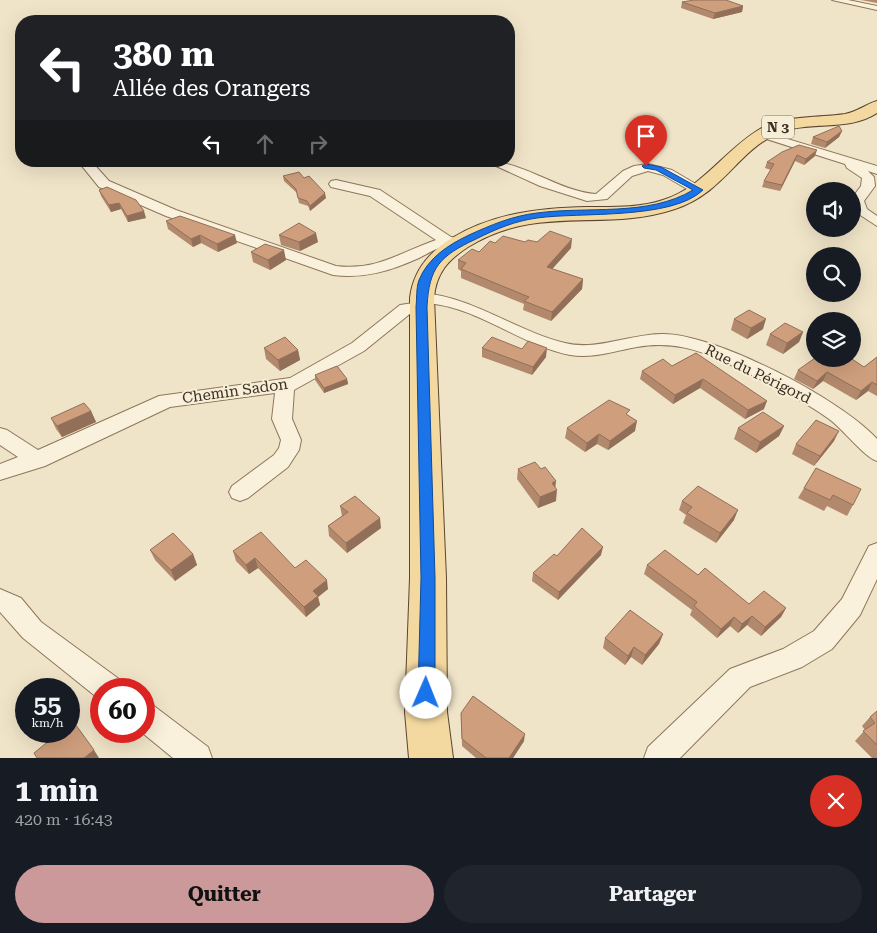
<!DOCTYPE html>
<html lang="fr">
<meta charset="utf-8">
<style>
:root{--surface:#171b24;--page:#20242c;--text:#f1f3f6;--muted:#9ea1a6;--accent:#cc999b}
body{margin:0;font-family:"Roboto Serif",serif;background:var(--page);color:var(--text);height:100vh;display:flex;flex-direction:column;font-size:19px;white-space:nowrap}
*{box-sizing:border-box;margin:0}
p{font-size:16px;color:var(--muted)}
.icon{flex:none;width:28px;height:28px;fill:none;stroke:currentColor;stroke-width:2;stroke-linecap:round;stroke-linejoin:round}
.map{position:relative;height:758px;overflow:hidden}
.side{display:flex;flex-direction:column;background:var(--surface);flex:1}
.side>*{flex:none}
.banner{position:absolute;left:15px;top:15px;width:500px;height:152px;border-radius:20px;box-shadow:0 5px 20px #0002;background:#202124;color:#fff;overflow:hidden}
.fabs{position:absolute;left:806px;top:182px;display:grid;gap:10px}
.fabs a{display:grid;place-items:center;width:55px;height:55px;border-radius:50%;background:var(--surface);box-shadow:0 5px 20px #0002;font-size:25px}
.speed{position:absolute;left:15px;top:678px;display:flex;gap:10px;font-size:25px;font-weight:700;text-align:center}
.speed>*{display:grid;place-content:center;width:65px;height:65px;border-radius:50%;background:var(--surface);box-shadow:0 5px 20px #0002;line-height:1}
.speed small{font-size:12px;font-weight:400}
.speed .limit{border:8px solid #d22;background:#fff;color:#111}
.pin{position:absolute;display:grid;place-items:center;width:42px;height:42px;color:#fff;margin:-51px -21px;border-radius:50% 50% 50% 0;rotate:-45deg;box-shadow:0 0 5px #0007}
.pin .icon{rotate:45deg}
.me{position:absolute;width:55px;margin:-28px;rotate:1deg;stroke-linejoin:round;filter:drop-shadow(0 0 4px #0008)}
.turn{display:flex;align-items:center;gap:18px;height:105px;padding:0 15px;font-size:22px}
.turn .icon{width:65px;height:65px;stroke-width:2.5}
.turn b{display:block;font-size:35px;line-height:42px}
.lanes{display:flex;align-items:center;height:48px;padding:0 15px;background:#0003;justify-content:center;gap:25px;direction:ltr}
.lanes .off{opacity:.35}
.round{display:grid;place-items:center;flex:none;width:52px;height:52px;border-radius:26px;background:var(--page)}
.head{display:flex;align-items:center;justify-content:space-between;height:85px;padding:0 15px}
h1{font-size:30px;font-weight:700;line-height:38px}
.button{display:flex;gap:10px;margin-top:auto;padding:10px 15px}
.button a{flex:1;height:58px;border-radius:30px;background:var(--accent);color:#111;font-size:20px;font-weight:700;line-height:58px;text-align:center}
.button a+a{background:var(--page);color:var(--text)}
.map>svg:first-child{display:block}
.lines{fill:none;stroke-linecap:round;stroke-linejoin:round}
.street-casing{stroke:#8d765c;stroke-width:2}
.primary-casing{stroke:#5b4430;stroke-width:2}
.street{fill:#faf1dc;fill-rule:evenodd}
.primary{fill:#f3d9a0;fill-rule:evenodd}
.wall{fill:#b2896c}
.shaded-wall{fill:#916f58}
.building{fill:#cf9f7d;stroke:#916f58}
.route{fill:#1a73e8;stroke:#114b97}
.labels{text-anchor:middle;stroke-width:4;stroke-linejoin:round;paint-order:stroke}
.shield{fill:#f7eed8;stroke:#756857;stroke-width:1}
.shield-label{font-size:14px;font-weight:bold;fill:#3d2e20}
.street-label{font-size:15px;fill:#3d2e20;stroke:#f7eed8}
</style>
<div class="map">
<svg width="877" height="758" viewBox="0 0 877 758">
<rect width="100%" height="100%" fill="#f0e4c8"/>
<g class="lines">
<defs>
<g id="street">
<polygon points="832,0 848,0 877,6 877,10"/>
<polygon points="761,131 877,166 877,174 868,171 874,177 875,186 864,201 867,209 877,216 877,226 854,211 852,198 861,186 862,178 847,168 845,164 757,136 755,134"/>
<path d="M78,161h13l18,20 67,29 160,56c40,5 63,-13 100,-26l-66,-44 -39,-9 -2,-3 2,-3 5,-1 44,10 71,47 15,3 2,3c-5,8 -13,2 -21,3 -9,1 -20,8 -28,12 -29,13 -55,21 -86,17l-167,-59 -67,-29z"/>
<path d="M485,161c39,0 72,30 111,33l27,-23 11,-5 14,-2 24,6 34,20 -7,4 -5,-1 -31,-18 -15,-4 -16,5 -25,23 -20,2 -47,-15z"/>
<path d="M422,293c52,4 93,38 143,50 32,8 65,-9 97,-9 53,-1 180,66 215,105v22c-13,-4 -34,-32 -48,-42 -27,-20 -69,-40 -100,-55 -30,-15 -58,-23 -92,-17 -22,4 -45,12 -67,8 -50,-10 -92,-48 -143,-52l3,4 -2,4 -17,2 -47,38 -70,39 -2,29 9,21 -2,10 -11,17 -40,31 -8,3 -8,-3 -3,-6 3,-6 42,-31 5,-7 2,-8 -9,-21 3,-26 -105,14 -125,59 -45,14v-16l18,-7 -18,-12v-17l7,2 31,20 121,-54 131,-18 62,-35 48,-38 20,-3 -6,-4z"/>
<polygon points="877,543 877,579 860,615 832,649 802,667 750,687 680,758 644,758 648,747 730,669 783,649 814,631 842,599 869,546"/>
<polygon points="0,589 21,598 41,622 119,679 123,689 101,689 101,699 99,699 23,638 0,612"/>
<polygon points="144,702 154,706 208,747 212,758 173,758 140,731 144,731"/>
</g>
<path id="primary" d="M877,101v12c-30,20 -71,6 -103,22 -39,20 -51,58 -99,74 -72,24 -136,-6 -207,38 -20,13 -32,26 -34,51l12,280 1,134 6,46h-44l-4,-46 5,-134v-280c3,-27 19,-46 42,-60 42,-25 87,-30 135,-31 25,0 52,1 76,-7 41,-13 61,-50 97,-71 26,-14 57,-11 85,-15 12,-2 21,-10 32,-13z"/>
</defs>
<use href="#street" class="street-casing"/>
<use href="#primary" class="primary-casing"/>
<use href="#street" class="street"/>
<use href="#primary" class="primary"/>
</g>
<g class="wall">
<polygon points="861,0 877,0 877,3"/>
<polygon points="682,2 743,6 742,12 713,19 681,8"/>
<polygon points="842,131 839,137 825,148 811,144 813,137"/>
<polygon points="799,145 815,156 804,165 795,161 780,191 762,187 764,181 771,170 765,168 767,162"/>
<polygon points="283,176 304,178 326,198 310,211 308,206 299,203 297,193 284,181"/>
<polygon points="99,190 146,218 128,222 121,209 111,212 101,196"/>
<polygon points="166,221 237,243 218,252 201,243 193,247 168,229"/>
<polygon points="279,235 318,242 300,251 281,245"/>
<polygon points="525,242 537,242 571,248 552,269 583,279 582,289 551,321 523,310 524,304 461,278 461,271 458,269 458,260 479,252 495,243"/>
<polygon points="251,252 286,260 270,270 253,262"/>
<polygon points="734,319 763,329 747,339 731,330"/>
<polygon points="803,332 799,342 783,354 766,345 770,334"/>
<polygon points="264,348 298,350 300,360 280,371 266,359"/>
<polygon points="482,348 522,349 546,357 532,375 482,357"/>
<polygon points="696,353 764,409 745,419 700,388 673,404 640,379 642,371 672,366"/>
<polygon points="877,357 877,396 868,391 856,400 823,381 813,389 794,379 798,370 864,367"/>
<polygon points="315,375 347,379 348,384 324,393 315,380"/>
<polygon points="91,411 96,422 62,437 56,429 51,418"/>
<polygon points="628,416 635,431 608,450 597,444 585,452 565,438 567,428"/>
<polygon points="784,426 779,436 756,453 734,439 738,428"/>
<polygon points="834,441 814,466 792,454 796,444"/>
<polygon points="816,468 853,505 847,516 827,506 824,511 798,498"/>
<polygon points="518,469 556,501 538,508 517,479"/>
<polygon points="682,501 734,520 716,543 683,523 686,515 679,510"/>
<polygon points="340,506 381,528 347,553 329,536 328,526 342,516"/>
<polygon points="150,550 193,554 197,565 175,581 155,560"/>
<polygon points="233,551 295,568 328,589 318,597 320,605 306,617 258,568 249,574 236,561"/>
<polygon points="601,555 558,600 532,581 533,573 557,556"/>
<polygon points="647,565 698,575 749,604 786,608 781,617 761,636 747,625 738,633 730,626 717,638 690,615 692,610 644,574"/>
<polygon points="663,634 659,644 642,665 631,657 625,665 603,648 605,638"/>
<polygon points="877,711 877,758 872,758 855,741 865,730 862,726 870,717"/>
<polygon points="461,713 524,741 513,758 476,758 462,746"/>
</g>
<g class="shaded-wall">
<polygon points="743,6 742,12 713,19 715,13"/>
<polygon points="842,131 839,137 825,148 827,142"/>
<polygon points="817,150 815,156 804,165 806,159"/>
<polygon points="797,155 795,161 780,191 782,185"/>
<polygon points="325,193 326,198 310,211 310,206"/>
<polygon points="119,203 121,209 111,212 109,205"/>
<polygon points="144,211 146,218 128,222 127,216"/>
<polygon points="316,233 318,242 300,251 299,242"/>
<polygon points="200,235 201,243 193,247 191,239"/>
<polygon points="235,235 237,243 218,252 217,244"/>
<polygon points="572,239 571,248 546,276 547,267"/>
<polygon points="284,250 286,260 270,270 268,260"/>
<polygon points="583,279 582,289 551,321 552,312"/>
<polygon points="766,319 763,329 747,339 751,328"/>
<polygon points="803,332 799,342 783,354 787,343"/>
<polygon points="547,348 546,357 532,375 533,367"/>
<polygon points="298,350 300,360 280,371 278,360"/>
<polygon points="827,372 823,381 813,389 817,381"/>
<polygon points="347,379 348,384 324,393 324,388"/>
<polygon points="703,379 700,388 673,404 675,395"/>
<polygon points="872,382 868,391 856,400 861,391"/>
<polygon points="767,401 764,409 745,419 748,410"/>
<polygon points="91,411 96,422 62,437 57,426"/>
<polygon points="637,421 635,431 608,450 610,441"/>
<polygon points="784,426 779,436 756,453 760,442"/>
<polygon points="839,431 834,441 814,466 820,456"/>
<polygon points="599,434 597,444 585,452 587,443"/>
<polygon points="556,481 555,491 557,490 556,501 538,508 540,497 552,483"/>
<polygon points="738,510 734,520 716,543 720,533"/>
<polygon points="380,518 381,528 347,553 346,543"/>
<polygon points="603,547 601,555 558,600 559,592"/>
<polygon points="193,554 197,565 175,581 171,570"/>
<polygon points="255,558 258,568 249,574 246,565"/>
<polygon points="327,580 328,589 318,597 320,605 306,617 304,607 313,591"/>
<polygon points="786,608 781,617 761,636 765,627"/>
<polygon points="752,616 747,625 738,633 742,624"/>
<polygon points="734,617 730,626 717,638 721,629"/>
<polygon points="663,634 659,644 642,665 645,655"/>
<polygon points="634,647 631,657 625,665 628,656"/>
<polygon points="525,734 524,741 513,758 509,758"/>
<polygon points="94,750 99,758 84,758"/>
</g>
<g class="building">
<polygon points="694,0 726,0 743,6 715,13 682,2"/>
<polygon points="839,126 842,131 827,142 813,137"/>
<polygon points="799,145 817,150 806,159 797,155 782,185 764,181 774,164 767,162 782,152"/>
<polygon points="299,172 304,178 309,176 325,193 310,206 307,201 298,198 296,189 283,176"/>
<polygon points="107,187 136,200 144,211 127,216 119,203 109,205 99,190"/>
<polygon points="180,216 235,235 217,244 200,235 191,239 166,221"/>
<polygon points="299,223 316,233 299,242 279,235"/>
<polygon points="550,231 572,239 547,267 583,279 552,312 524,301 529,297 461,269 466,263 458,260 472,249 479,252 490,241 495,243 503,236 525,242 528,240 537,242"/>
<polygon points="265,244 284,250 268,260 251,252"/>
<polygon points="749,310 766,319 751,328 734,319"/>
<polygon points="785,323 803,332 787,343 770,334"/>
<polygon points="285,337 298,350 278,360 264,348"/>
<polygon points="492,337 522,349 528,341 547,348 533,367 482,348"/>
<polygon points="696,353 767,401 748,410 703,379 675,395 642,371 663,359 672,366"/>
<polygon points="877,357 877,385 872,382 861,391 827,372 817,381 798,370 815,358 815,359 852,359 864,367"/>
<polygon points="337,366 347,379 324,388 315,375"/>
<polygon points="609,400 630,410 626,414 637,421 610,441 599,434 587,443 567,428"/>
<polygon points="84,403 91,411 57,426 51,418"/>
<polygon points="763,412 784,426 760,442 738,428"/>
<polygon points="816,420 839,431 820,456 796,444"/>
<polygon points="535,462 541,469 545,467 556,481 552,483 557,490 540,497 518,469"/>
<polygon points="816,468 861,489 853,505 833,495 830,500 804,488"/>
<polygon points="698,486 738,510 720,533 687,513 692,507 682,501"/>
<polygon points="355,496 380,518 346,543 328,526 348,512 340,506"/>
<polygon points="582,528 603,547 559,592 533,573 554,554 557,556"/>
<polygon points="261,532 295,568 306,560 327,580 313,591 318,596 304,607 255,558 246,565 233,551"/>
<polygon points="173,533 193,554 171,570 150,550"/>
<polygon points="665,550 698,575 705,568 749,604 764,591 786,608 765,627 752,616 742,624 734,617 721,629 694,606 697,602 647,565"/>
<polygon points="630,610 663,634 645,655 634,647 628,656 605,638"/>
<polygon points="473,696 525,734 509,758 486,758 462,739 461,713"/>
<polygon points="877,711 877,745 863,731 875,723 870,717"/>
<polygon points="73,721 94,750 84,758 37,758 34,753 61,731 69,731 69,725"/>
</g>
<path class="route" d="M646,164l15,3 42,23c-31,30 -123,22 -166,28 -22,3 -41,11 -61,21 -36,17 -47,28 -49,68l8,271v115l-3,6 -6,2 -6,-2 -2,-6 3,-115 -5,-271c1,-8 0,-19 3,-27 9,-22 29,-35 50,-45 22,-10 43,-19 68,-22 50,-7 111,4 156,-23l-37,-20 -12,-2 -2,-2z"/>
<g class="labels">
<rect class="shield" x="762" y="115.5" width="32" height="23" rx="4"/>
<g class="shield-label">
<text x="778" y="132">N 3</text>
</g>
<g class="street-label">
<text transform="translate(758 374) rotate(26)" y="5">Rue du Périgord</text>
<text transform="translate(235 391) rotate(-8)" y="5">Chemin Sadon</text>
</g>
</g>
</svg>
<div class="fabs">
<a><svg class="icon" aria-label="sound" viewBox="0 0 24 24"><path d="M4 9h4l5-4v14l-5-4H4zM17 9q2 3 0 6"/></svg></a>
<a><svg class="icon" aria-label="search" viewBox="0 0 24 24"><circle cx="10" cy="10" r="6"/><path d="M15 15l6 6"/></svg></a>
<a><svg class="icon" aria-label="layers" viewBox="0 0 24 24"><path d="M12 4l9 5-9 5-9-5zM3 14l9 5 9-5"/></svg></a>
</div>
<div class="speed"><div>55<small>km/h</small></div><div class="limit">60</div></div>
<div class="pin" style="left:646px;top:166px;background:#d93025"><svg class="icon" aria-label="arrive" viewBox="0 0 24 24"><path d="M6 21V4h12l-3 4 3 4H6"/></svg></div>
<svg class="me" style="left:426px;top:693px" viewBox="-20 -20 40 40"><circle r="19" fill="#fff"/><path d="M0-13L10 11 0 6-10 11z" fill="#1a73e8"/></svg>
<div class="banner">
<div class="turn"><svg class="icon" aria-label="left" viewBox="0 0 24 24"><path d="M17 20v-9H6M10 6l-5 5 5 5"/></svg><div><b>380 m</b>Allée des Orangers</div></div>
<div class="lanes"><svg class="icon" aria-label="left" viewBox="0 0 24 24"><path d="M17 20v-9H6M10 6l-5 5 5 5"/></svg><svg class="icon off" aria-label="ahead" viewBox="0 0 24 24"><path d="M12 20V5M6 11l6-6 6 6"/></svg><svg class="icon off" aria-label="right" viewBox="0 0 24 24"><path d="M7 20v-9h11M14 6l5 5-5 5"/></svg></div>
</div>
</div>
<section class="side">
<div class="head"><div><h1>1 min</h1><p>420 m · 16:43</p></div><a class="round" style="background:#d93025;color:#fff"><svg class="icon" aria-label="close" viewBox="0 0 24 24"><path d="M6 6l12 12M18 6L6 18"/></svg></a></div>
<div class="button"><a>Quitter</a><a>Partager</a></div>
</section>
